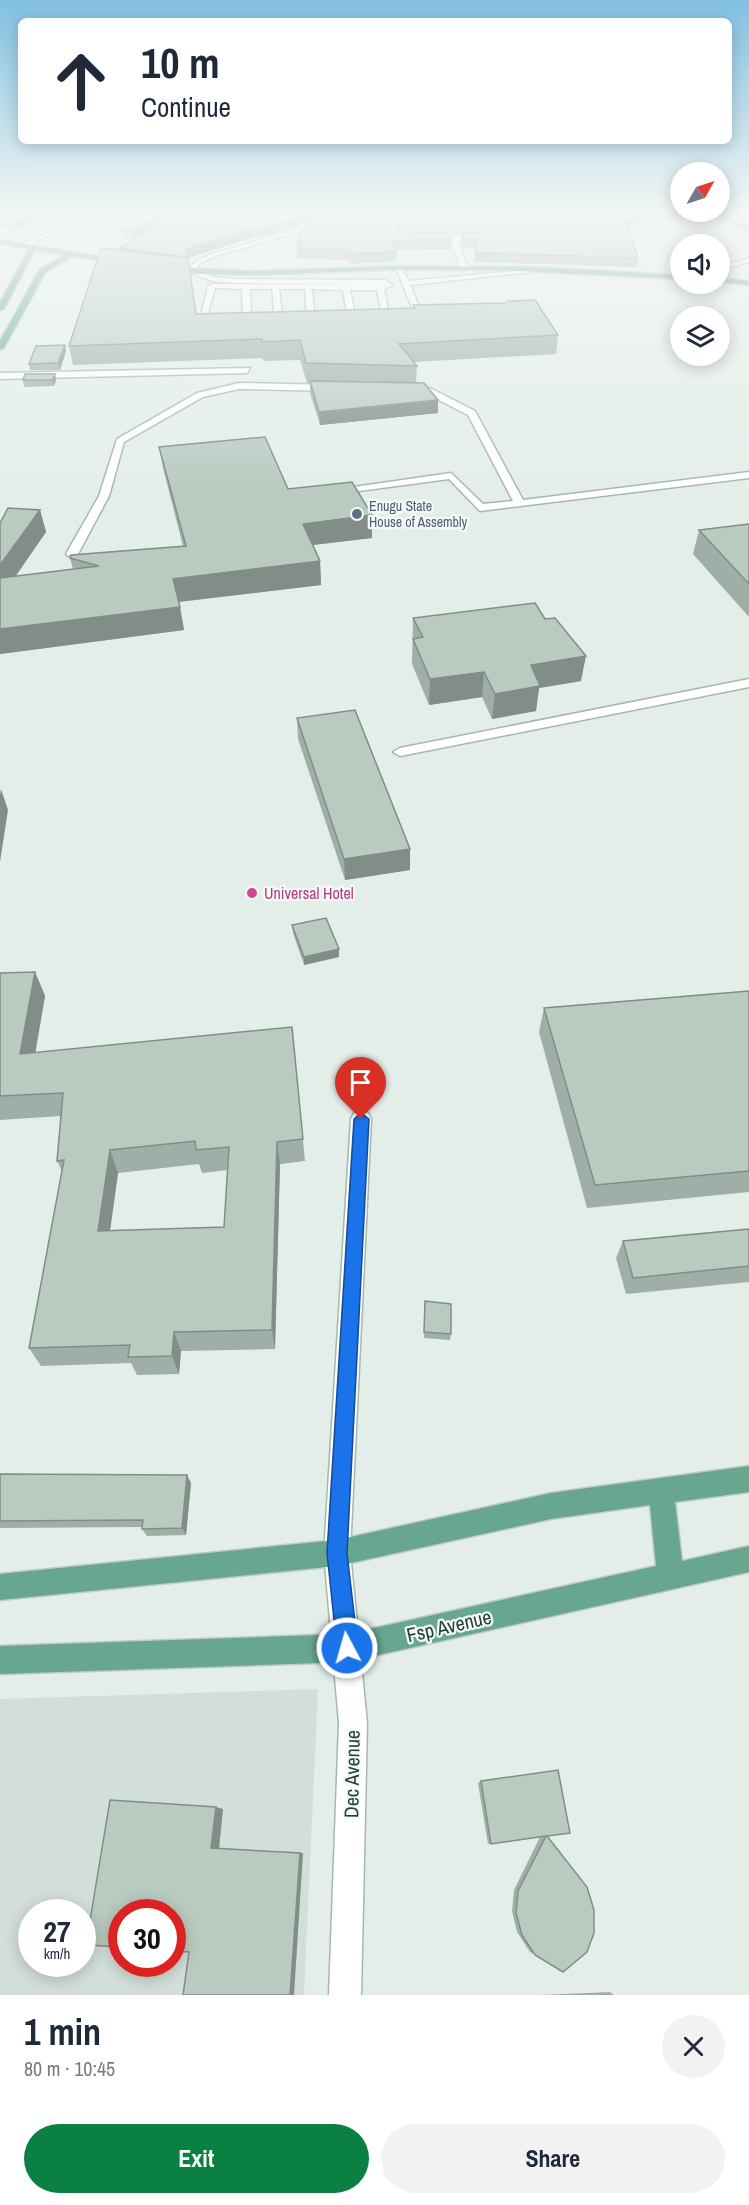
<!DOCTYPE html>
<meta charset="utf-8">
<style>
:root{--surface:#fff;--page:#f2f2f3;--text:#1f2937;--muted:#747a83;--accent:#0b8043}
body{margin:0;font-family:"Archivo Narrow",sans-serif;background:var(--page);color:var(--text);height:100vh;display:flex;flex-direction:column;font-size:22px;white-space:nowrap}
*{box-sizing:border-box;margin:0}
p{font-size:20px;color:var(--muted)}
.icon{flex:none;width:33px;height:33px;fill:none;stroke:currentColor;stroke-width:2;stroke-linecap:round;stroke-linejoin:round}
.map{position:relative;height:1995px;overflow:hidden}
.drawer{display:flex;flex-direction:column;background:var(--surface);flex:1}
.drawer>*{flex:none}
.banner{position:absolute;left:18px;top:18px;width:714px;height:126px;border-radius:9px;box-shadow:0 3px 15px #0003;background:#fff;color:var(--text);overflow:hidden}
.needle{width:39px;rotate:51deg}
.buttons{position:absolute;left:670px;top:162px;display:grid;gap:12px}
.buttons a{display:grid;place-items:center;width:60px;height:60px;border-radius:50%;background:var(--surface);box-shadow:0 3px 15px #0003;font-size:30px}
.speed{position:absolute;left:18px;top:1899px;display:flex;gap:12px;font-size:30px;font-weight:700;text-align:center}
.speed>*{display:grid;place-content:center;width:78px;height:78px;border-radius:50%;background:var(--surface);box-shadow:0 3px 15px #0003;line-height:1}
.speed small{font-size:15px;font-weight:400}
.speed .limit{border:9px solid #d22;background:#fff;color:#111}
.pin{position:absolute;display:grid;place-items:center;width:51px;height:51px;color:#fff;margin:-62px -26px;border-radius:50% 50% 50% 0;rotate:-45deg;box-shadow:0 0 6px #0007}
.pin .icon{rotate:45deg}
.me{position:absolute;width:66px;margin:-33px;rotate:354deg;stroke-linejoin:round;filter:drop-shadow(0 0 4px #0008)}
.turn{display:flex;align-items:center;gap:21px;height:126px;padding:0 24px;font-size:27px}
.turn .icon{width:78px;height:78px;stroke-width:2.5}
.turn b{display:block;font-size:42px;line-height:51px}
.round{display:grid;place-items:center;flex:none;width:63px;height:63px;border-radius:32px;background:var(--page)}
.summary{display:flex;align-items:center;justify-content:space-between;height:102px;padding:0 24px}
h1{font-size:36px;font-weight:700;line-height:45px}
.action{display:flex;gap:12px;margin-top:auto;padding:12px 24px}
.action a{flex:1;height:69px;border-radius:36px;background:var(--accent);color:#fff;font-size:24px;font-weight:700;line-height:69px;text-align:center}
.action a+a{background:var(--page);color:var(--text)}
.map>svg:first-child{display:block}
.built{fill:#d2ded8;fill-rule:evenodd}
.lines{fill:none;stroke-linecap:round;stroke-linejoin:round}
.minor-casing{stroke:#a6b7b0;stroke-width:3}
.major-casing{stroke:#c1cac7;stroke-width:3}
.minor{fill:#fff;fill-rule:evenodd}
.major{fill:#67a68f;fill-rule:evenodd}
.wall{fill:#9faea6;fill-rule:evenodd}
.shaded-wall{fill:#828d87}
.building{fill:#b9cac1;stroke:#828d87;stroke-width:1.5;fill-rule:evenodd}
.route{fill:#1a73e8;stroke:#114b97;stroke-width:1.5}
.service-dot{fill:#5c6f8a;stroke:#f5faf7;stroke-width:2}
.hotel-dot{fill:#d1479c;stroke:#f5faf7;stroke-width:2}
.labels{text-anchor:middle;stroke-width:4.5;stroke-linejoin:round;paint-order:stroke}
.far-service-label{font-size:14px;fill:#4e5e75;stroke:#f5faf7;text-anchor:start}
.hotel-label{font-size:16px;fill:#b23c85;stroke:#f5faf7;text-anchor:start}
.near-street-label{font-size:20px;fill:#224236;stroke:#f5faf7}
</style>
<div class="map">
<svg width="749" height="1995" viewBox="0 0 749 1995">
<rect width="100%" height="100%" fill="#e4eee9"/>
<path class="built" d="M318,1689l-14,306h-304v-296zM32,1912h50v52h-50zM122,1912h50v52h-50z"/>
<g class="lines">
<defs>
<g id="minor">
<polygon points="86,213 95,213 25,247 20,246"/>
<polygon points="354,213 366,213 219,255 202,262 194,270 213,277 235,279 385,280 393,285 384,289 390,321 383,319 377,290 350,290 356,319 352,321 348,319 343,290 312,289 315,321 311,323 307,321 305,289 279,289 283,321 279,323 275,321 272,289 250,289 251,322 247,324 243,322 242,289 215,288 206,320 219,324 215,326 199,323 208,286 212,284 382,285 235,283 212,281 185,271 198,260 215,253"/>
<polygon points="429,236 485,236 488,238 458,240 468,268 464,270 460,268 451,240 427,239"/>
<polygon points="749,258 749,262 728,268 727,281 720,283 723,266"/>
<polygon points="400,266 409,281 547,268 551,270 410,285 424,318 420,320 416,318 396,268"/>
<polygon points="250,368 247,373 0,379 0,373"/>
<polygon points="239,383 333,385 337,388 333,391 239,389 203,397 124,442 109,496 78,554 68,556 66,554 99,496 117,439 197,393"/>
<polygon points="409,387 430,388 475,411 523,500 749,472 749,478 480,511 449,479 329,495 329,491 333,490 451,473 483,504 513,501 468,415 425,393 406,392 405,390"/>
<polygon points="749,679 749,687 400,756 393,752 400,748"/>
<polygon points="361,1111 368,1113 371,1119 350,1553 367,1723 361,1995 329,1995 339,1723 324,1553 351,1119 354,1113"/>
</g>
<g id="major">
<polygon points="713,213 722,213 749,227 749,232"/>
<polygon points="0,240 122,260 125,262 122,264 72,256 45,273 4,348 0,350 0,341 39,270 64,255 35,250 4,309 0,311 0,302 29,249 0,244"/>
<polygon points="390,266 536,267 681,275 681,279 499,270 390,270 251,275 196,274 164,269 168,267 251,271"/>
<polygon points="720,278 749,281 749,285 720,282"/>
<polygon points="749,1466 749,1492 675,1502 682,1561 749,1546 749,1572 347,1662 0,1674 0,1646 347,1634 656,1566 650,1505 551,1519 337,1566 0,1600 0,1574 337,1540 551,1493"/>
</g>
</defs>
<use href="#minor" class="minor-casing"/>
<use href="#major" class="major-casing"/>
<use href="#minor" class="minor"/>
<use href="#major" class="major"/>
</g>
<g class="wall">
<polygon points="0,213 80,213 71,218 48,215 17,230 0,228"/>
<polygon points="85,213 682,213 669,217 663,216 627,226 638,258 637,267 474,262 476,248 463,248 461,242 462,234 450,234 452,239 451,249 396,250 396,261 351,264 348,260 297,258 297,241 306,224 258,238 254,237 188,258 196,314 413,308 413,305 558,335 556,354 414,362 417,366 416,383 438,413 320,425 310,393 310,383 307,383 300,360 263,361 263,358 73,365 69,346 119,250 119,248 133,239 122,238 121,229 129,225 86,220"/>
<polygon points="65,345 66,351 60,370 30,370 29,364"/>
<polygon points="55,374 56,380 54,386 24,387 23,380"/>
<polygon points="159,447 288,489 372,515 372,538 313,545 320,561 321,585 179,602 184,630 0,654 0,523 40,510 46,532 16,576 73,569 70,558 183,546 163,468"/>
<polygon points="749,524 749,617 693,554 699,530"/>
<polygon points="413,618 581,681 539,688 536,711 492,719 482,697 429,705 412,664"/>
<polygon points="297,718 410,849 410,870 345,880 298,739"/>
<polygon points="292,925 339,957 304,965 293,933"/>
<path d="M35,972l10,24 -10,57 257,-26 13,134 -25,3 -5,185 -94,2 -2,23 -42,1 -6,-12 -90,3 -12,-18 33,-177 -5,-10 4,-45 -61,4v-147zM199,1164l3,9 26,-3 -4,57 -114,4 8,-58z"/>
<polygon points="749,991 749,1192 587,1208 539,1032 544,1008"/>
<polygon points="749,1229 749,1282 626,1294 616,1258 623,1241"/>
<polygon points="425,1302 451,1334 450,1340 424,1338"/>
<polygon points="0,1474 191,1483 186,1535 147,1536 142,1529 142,1527 0,1528"/>
<polygon points="481,1781 547,1836 535,1955 530,1952 517,1932 512,1911 514,1890 540,1837 488,1844 478,1783"/>
<polygon points="223,1809 219,1848 303,1853 183,1995"/>
<polygon points="610,1992 614,1995 540,1995"/>
</g>
<g class="shaded-wall">
<polygon points="31,213 47,213 48,215 17,230 15,221"/>
<polygon points="70,213 80,213 71,218"/>
<polygon points="161,213 177,213 134,240 133,230"/>
<polygon points="313,213 344,213 258,238 257,229"/>
<polygon points="642,213 664,213 663,216 622,228 624,219"/>
<polygon points="670,213 682,213 669,217"/>
<polygon points="400,225 400,234 396,238 396,229"/>
<polygon points="253,228 254,237 187,258 187,266 186,249"/>
<polygon points="65,345 66,351 60,370 58,363"/>
<polygon points="55,374 56,380 54,386 52,380"/>
<polygon points="438,400 438,413 320,425 319,412"/>
<polygon points="40,510 46,532 0,598 0,565"/>
<polygon points="372,515 372,538 304,546 303,524"/>
<polygon points="320,561 321,585 177,602 173,579"/>
<polygon points="180,607 184,630 0,654 0,629"/>
<polygon points="586,656 581,681 539,688 536,711 492,719 495,694 531,665"/>
<polygon points="484,672 482,697 429,705 430,679"/>
<polygon points="1,789 8,810 0,862 0,795"/>
<polygon points="410,849 410,870 345,880 344,859"/>
<polygon points="339,949 339,957 304,965 304,957"/>
<polygon points="35,972 45,996 31,1078 20,1054"/>
<polygon points="277,1142 280,1164 275,1349 272,1330"/>
<polygon points="110,1150 118,1173 107,1252 98,1231"/>
<polygon points="174,1332 181,1351 179,1374 172,1356"/>
<polygon points="187,1475 191,1483 186,1535 182,1528"/>
<polygon points="216,1807 223,1809 219,1848 211,1848"/>
<polygon points="300,1853 303,1853 294,1995 290,1995"/>
</g>
<g class="building">
<polygon points="0,213 31,213 15,221 0,219"/>
<polygon points="106,213 161,213 133,230 121,229 144,218"/>
<polygon points="178,213 313,213 257,229 253,228 186,249 186,257 119,248"/>
<polygon points="341,213 642,213 624,219 638,258 475,253 477,239 464,239 462,233 573,230 568,225 400,225 396,229 398,232 450,233 452,239 393,241 396,252 351,254 348,250 297,248 301,241 297,241 307,223"/>
<polygon points="101,248 188,258 196,314 415,308 413,305 505,303 508,301 535,300 558,335 399,344 417,366 306,363 300,340 262,342 262,339 69,346"/>
<polygon points="65,345 58,363 29,364 36,346"/>
<polygon points="25,374 55,374 52,380 23,380"/>
<polygon points="310,381 424,383 438,400 319,412"/>
<polygon points="265,437 288,489 352,482 372,515 303,524 320,561 173,579 180,607 0,629 0,578 99,566 70,558 71,555 186,546 159,447"/>
<polygon points="8,508 40,510 0,565 0,523"/>
<polygon points="749,524 749,584 699,530"/>
<polygon points="535,603 545,619 555,618 586,656 531,665 540,686 495,694 484,672 430,679 413,639 423,637 413,618"/>
<polygon points="355,710 410,849 344,859 297,718"/>
<polygon points="326,918 339,949 304,957 292,925"/>
<path d="M35,972l-15,82 272,-27 11,112 -26,3 -5,188 -98,2 -2,24 -44,1 2,-12 -101,3 35,-188 -7,1 6,-68 -63,3v-123zM195,1141l1,9 33,-3 -5,80 -126,4 12,-81z"/>
<polygon points="749,991 749,1171 595,1185 544,1008"/>
<polygon points="749,1229 749,1266 633,1278 623,1241"/>
<polygon points="425,1301 451,1304 451,1334 424,1332"/>
<polygon points="0,1474 187,1475 182,1528 142,1529 143,1520 0,1521"/>
<polygon points="558,1770 570,1833 547,1836 587,1887 594,1910 594,1933 587,1952 563,1972 535,1955 522,1935 516,1913 518,1891 546,1836 491,1844 481,1781"/>
<polygon points="110,1800 216,1807 211,1848 300,1853 290,1995 183,1995 189,1952 172,1951 172,1912 122,1912 122,1947 86,1945"/>
</g>
<linearGradient id="sky" x2="0" y2="1"><stop stop-color="#82c0e1"/><stop offset="0.43" stop-color="#f3f7f5"/><stop offset="1" stop-color="#f3f7f5" stop-opacity="0"/></linearGradient>
<rect width="749" height="493" fill="url(#sky)"/>
<polygon class="route" points="361,1113 369,1119 347,1553 358,1648 355,1656 347,1659 340,1656 337,1648 327,1553 354,1119"/>
<circle class="service-dot" cx="357" cy="514" r="6"/>
<circle class="hotel-dot" cx="252" cy="893" r="6"/>
<g class="labels">
<g class="far-service-label">
<text x="369" y="511">Enugu State<tspan x="369" dy="16">House of Assembly</tspan></text>
</g>
<g class="hotel-label">
<text x="264" y="899">Universal Hotel</text>
</g>
<g class="near-street-label">
<text transform="translate(449 1626) rotate(-13)" y="7">Fsp Avenue</text>
<text transform="translate(352 1774) rotate(-89)" y="7">Dec Avenue</text>
</g>
</g>
</svg>
<div class="buttons">
<a><svg class="needle" viewBox="-14 -14 28 28"><path d="M0-13l5 13h-10z" fill="#e53935"/><path d="M0 13l5-13h-10z" fill="#747a83"/></svg></a>
<a><svg class="icon" aria-label="sound" viewBox="0 0 24 24"><path d="M4 9h4l5-4v14l-5-4H4zM17 9q2 3 0 6"/></svg></a>
<a><svg class="icon" aria-label="layers" viewBox="0 0 24 24"><path d="M12 4l9 5-9 5-9-5zM3 14l9 5 9-5"/></svg></a>
</div>
<div class="speed"><div>27<small>km/h</small></div><div class="limit">30</div></div>
<div class="pin" style="left:361px;top:1119px;background:#d93025"><svg class="icon" aria-label="arrive" viewBox="0 0 24 24"><path d="M6 21V4h12l-3 4 3 4H6"/></svg></div>
<svg class="me" style="left:347px;top:1648px" viewBox="-20 -20 40 40"><circle r="17" fill="#1a73e8" stroke="#fff" stroke-width="3"/><path d="M0-11L8 9 0 5-8 9z" fill="#fff"/></svg>
<div class="banner">
<div class="turn"><svg class="icon" aria-label="ahead" viewBox="0 0 24 24"><path d="M12 20V5M6 11l6-6 6 6"/></svg><div><b>10 m</b>Continue</div></div>
</div>
</div>
<section class="drawer">
<div class="summary"><div><h1>1 min</h1><p>80 m · 10:45</p></div><a class="round"><svg class="icon" aria-label="close" viewBox="0 0 24 24"><path d="M6 6l12 12M18 6L6 18"/></svg></a></div>
<div class="action"><a>Exit</a><a>Share</a></div>
</section>
